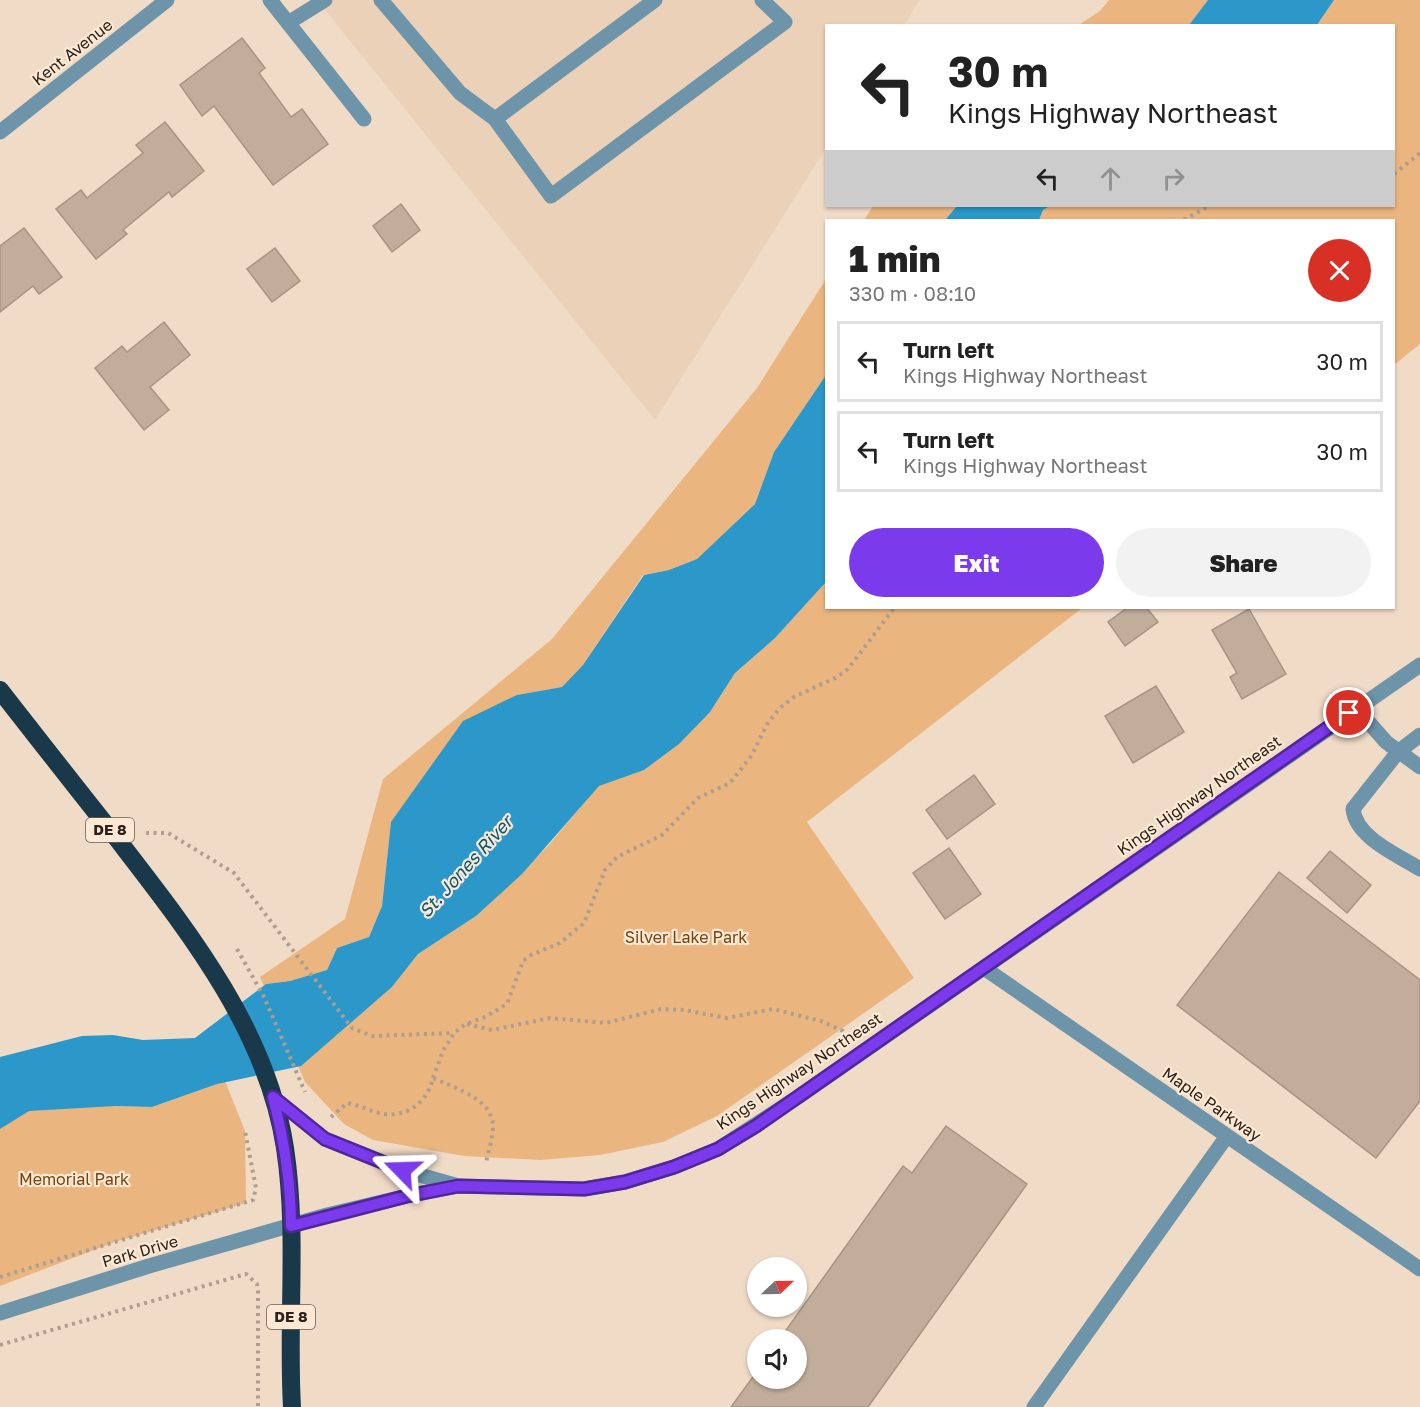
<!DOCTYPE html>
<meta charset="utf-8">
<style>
:root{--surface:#fff;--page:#f2f2f2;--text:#222;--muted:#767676;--line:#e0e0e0;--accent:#7c3aed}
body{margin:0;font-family:"Golos Text",sans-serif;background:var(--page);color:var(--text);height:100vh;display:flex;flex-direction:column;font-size:22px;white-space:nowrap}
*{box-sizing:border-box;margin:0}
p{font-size:20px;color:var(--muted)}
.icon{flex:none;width:33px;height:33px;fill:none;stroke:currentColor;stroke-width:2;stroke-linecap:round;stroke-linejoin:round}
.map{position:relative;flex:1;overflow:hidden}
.panel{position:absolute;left:825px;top:219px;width:570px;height:390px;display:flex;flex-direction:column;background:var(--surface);border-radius:0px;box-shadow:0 2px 4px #0004}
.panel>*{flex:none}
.banner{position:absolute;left:825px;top:24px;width:570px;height:183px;border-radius:0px;box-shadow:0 2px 4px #0004;background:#fff;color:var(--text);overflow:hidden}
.needle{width:39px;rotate:68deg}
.fabs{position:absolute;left:747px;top:1257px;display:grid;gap:12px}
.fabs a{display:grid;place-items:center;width:60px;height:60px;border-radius:50%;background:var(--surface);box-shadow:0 2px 4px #0004;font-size:30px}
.pin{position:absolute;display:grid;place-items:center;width:51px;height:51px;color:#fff;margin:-26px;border:3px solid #fff;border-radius:50%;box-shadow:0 2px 6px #0007}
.me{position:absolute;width:66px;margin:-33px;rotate:292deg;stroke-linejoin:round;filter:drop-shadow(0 0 4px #0008)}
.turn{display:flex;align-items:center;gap:21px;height:126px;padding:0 24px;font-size:27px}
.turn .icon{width:78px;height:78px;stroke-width:2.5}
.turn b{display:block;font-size:42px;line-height:51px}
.lanes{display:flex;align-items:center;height:57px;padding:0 24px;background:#0003;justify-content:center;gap:30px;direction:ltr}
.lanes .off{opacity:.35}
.round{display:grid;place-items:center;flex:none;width:63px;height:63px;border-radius:32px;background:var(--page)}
.summary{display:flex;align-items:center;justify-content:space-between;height:102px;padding:0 24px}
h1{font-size:36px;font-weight:800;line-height:45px}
.primary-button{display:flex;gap:12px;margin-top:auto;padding:12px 24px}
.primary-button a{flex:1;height:69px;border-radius:36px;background:var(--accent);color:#fff;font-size:24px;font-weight:800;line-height:69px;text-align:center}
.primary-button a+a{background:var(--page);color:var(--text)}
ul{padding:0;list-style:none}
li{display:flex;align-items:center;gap:18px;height:81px;margin:0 12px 9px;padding:0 12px;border:3px solid var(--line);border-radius:0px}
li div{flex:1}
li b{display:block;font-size:22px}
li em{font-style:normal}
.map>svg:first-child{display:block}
.built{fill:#ebd1b7}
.green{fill:#ebb580}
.water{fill:#2b98c9}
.building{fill:#c1ad9a;stroke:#a79481;stroke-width:1.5}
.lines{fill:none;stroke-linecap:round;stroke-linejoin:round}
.path{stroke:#af9e8f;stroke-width:4;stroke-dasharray:3 4.5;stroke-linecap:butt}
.minor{stroke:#6d94a9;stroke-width:15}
.highway{stroke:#19394a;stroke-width:18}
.route-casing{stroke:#51269a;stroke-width:15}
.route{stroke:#7c3aed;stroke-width:10}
.labels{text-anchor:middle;stroke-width:4.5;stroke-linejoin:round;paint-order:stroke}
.shield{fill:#fde8d4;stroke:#695d52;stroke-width:1.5}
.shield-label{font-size:15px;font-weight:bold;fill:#2a221b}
.street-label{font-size:16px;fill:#2a221b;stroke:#fde8d4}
.park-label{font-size:16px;fill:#72450f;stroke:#fde8d4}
.water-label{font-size:18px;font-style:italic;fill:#04597b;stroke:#fde8d4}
</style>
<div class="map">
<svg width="1420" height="1407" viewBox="0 0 1420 1407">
<rect width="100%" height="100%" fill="#f0dbc7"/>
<polygon class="built" points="317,0 920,0 904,25 826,26 826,148 655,420"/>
<g class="green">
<polygon points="1109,0 1208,0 1189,25 1077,26 1100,11"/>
<polygon points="1334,0 1420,0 1420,344 1394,365 1394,220 1039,220 1043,210 1050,206 1394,206 1394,26 1317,25"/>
<polygon points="873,206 957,206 945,220 864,220"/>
<polygon points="826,279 826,375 774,452 755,504 697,559 669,570 643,575 583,665 562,687 517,695 391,822 382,906 369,937 337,948 327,970 290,981 266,984 301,1065 392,987 418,954 476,916 548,846 599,785 644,770 710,712 735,673 775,638 826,582 826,608 1082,608 807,822 914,978 717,1116 663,1142 600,1155 541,1160 464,1156 373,1140 344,1124 305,1082 260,977 345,919 383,779 552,639 757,388"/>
<polygon points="225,1081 245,1131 246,1203 115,1242 0,1286 0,1126 41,1104 152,1107"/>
</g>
<g class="water">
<polygon points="1208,0 1334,0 1317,25 1189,25"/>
<polygon points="957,206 1050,206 1043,210 1039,220 945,220"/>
<polygon points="826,375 826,582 775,638 735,673 710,712 679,744 644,770 599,786 522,874 476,916 418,954 392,987 301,1066 217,1084 152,1107 115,1106 29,1111 0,1129 0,1057 82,1036 113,1035 143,1040 195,1038 266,984 290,981 327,970 337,948 369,937 382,906 391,822 463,721 517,695 562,687 583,665 644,575 669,570 697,559 755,504 774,452"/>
</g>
<g class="building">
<polygon points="242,38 265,68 259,73 291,117 302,109 328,144 273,185 214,106 202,116 180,85"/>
<polygon points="165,122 204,171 172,197 169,192 123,230 127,234 96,259 56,209 81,190 87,198 143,153 136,145"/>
<polygon points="401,204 420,230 392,252 373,226"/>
<polygon points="24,228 62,277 39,294 33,286 0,312 0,246"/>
<polygon points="275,248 300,281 272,302 247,269"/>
<polygon points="164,322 190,355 150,387 169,410 144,430 95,368 122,346 127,352"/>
<polygon points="1127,608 1147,608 1158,622 1125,646 1108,622"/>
<polygon points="1249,609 1286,674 1242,699 1230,677 1237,673 1212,630"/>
<polygon points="1156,686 1184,732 1133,763 1105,716"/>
<polygon points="974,775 995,804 947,839 926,810"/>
<polygon points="949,848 981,894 945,919 913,873"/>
<polygon points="1330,851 1371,885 1347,913 1307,878"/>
<polygon points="1279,872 1420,980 1420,1101 1376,1158 1177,1005"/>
<polygon points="946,1126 1027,1184 868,1407 731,1407 758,1370 758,1378 796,1378 796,1340 779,1340 903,1166 912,1173"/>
</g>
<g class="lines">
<g class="path">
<polyline points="1394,174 1420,153"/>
<polyline points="1184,220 1209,206"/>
<polyline points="146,833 168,833 234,873 352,1028 372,1036 453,1033"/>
<polyline points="237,949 264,997 305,1092"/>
<polyline points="467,1024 492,1030 550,1018 606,1023 661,1009 684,1010 727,1018 773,1009 821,1021 843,1031 848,1037"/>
<polyline points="433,1078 443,1051 454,1033 466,1024 485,1017 507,1004 523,961 531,955 560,943 584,923 605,870 617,857 662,835 698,798 730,783 752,755 767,724 780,708 794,697 837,677 848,669 894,608"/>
<path d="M331,1117l16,-14c13,2 24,9 37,11 25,3 44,-13 49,-36 21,10 59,20 60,48 0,12 -5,26 -7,37"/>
<polyline points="0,1277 253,1200 256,1188 245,1131"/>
<polyline points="0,1345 246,1274 257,1284 258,1291 258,1407"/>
</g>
<g class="minor">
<polyline points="270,0 364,119"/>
<polyline points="381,0 460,93 495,119 551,196 785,22 762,0"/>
<polyline points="288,23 325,0"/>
<polyline points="495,119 655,0"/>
<polyline points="0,132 167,0"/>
<polyline points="1357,709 1386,742 1420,767"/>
<path d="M1420,735l-22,17 -45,57c3,29 45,46 67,60"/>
<polyline points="984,968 1420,1269"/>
<polyline points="273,1097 325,1139 402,1170 455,1185"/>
<polyline points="0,1313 149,1266 327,1215 407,1196 458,1186 584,1189 625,1182 674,1167 718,1149 798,1097 1420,665"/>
<polyline points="1034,1407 1227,1136"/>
</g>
<path class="highway" d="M0,690c39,50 78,100 118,150 71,92 149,190 167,308 13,86 2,173 7,259"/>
</g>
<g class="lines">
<defs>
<path id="route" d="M402,1170l-77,-31 -52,-42c11,43 18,85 18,129l116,-30 51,-10 126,3 41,-7 49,-15 44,-18 38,-23 593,-413"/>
</defs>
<use href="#route" class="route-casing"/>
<use href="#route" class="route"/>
</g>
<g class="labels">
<g class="shield">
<rect x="86" y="818" width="48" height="24" rx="4.5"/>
<rect x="267" y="1305" width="48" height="24" rx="4.5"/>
</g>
<g class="shield-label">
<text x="110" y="835">DE 8</text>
<text x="291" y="1322">DE 8</text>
</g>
<g class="street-label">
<text transform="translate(72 52) rotate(-38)" y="6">Kent Avenue</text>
<text transform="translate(1199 795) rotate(-35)" y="6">Kings Highway Northeast</text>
<text transform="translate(799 1071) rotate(-34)" y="6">Kings Highway Northeast</text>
<text transform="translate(1212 1104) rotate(35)" y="6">Maple Parkway</text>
<text transform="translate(140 1251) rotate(-16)" y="6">Park Drive</text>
</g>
<g class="park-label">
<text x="686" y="943">Silver Lake Park</text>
<text x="74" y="1185">Memorial Park</text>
</g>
<g class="water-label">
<text transform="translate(466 867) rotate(-48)" y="6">St. Jones River</text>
</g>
</g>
</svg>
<div class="fabs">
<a><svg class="needle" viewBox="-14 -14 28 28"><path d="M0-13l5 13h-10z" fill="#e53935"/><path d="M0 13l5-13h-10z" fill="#767676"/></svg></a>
<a><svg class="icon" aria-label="sound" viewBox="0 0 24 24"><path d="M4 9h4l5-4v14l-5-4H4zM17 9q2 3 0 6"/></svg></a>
</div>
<div class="pin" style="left:1349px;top:713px;background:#d93025"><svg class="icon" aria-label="arrive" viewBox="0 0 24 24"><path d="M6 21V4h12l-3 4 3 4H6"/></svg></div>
<svg class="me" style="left:402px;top:1170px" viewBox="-20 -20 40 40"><path d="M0-17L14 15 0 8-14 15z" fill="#7c3aed" stroke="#fff" stroke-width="4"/></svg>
<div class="banner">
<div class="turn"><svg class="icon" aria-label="left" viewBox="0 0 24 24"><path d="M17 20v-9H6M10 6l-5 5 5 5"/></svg><div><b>30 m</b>Kings Highway Northeast</div></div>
<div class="lanes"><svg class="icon" aria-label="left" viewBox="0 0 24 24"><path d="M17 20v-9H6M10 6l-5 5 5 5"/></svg><svg class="icon off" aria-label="ahead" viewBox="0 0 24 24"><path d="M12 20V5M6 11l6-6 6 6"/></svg><svg class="icon off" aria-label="right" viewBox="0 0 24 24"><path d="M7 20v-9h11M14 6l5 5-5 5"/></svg></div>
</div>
<section class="panel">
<div class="summary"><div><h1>1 min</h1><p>330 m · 08:10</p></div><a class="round" style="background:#d93025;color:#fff"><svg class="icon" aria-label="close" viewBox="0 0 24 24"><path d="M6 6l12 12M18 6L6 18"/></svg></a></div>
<ul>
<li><svg class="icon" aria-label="left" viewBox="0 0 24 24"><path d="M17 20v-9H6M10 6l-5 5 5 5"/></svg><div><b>Turn left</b><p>Kings Highway Northeast</p></div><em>30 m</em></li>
<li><svg class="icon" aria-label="left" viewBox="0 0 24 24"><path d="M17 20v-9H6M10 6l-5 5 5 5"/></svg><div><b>Turn left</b><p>Kings Highway Northeast</p></div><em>30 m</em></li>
</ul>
<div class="primary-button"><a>Exit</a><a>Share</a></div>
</section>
</div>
